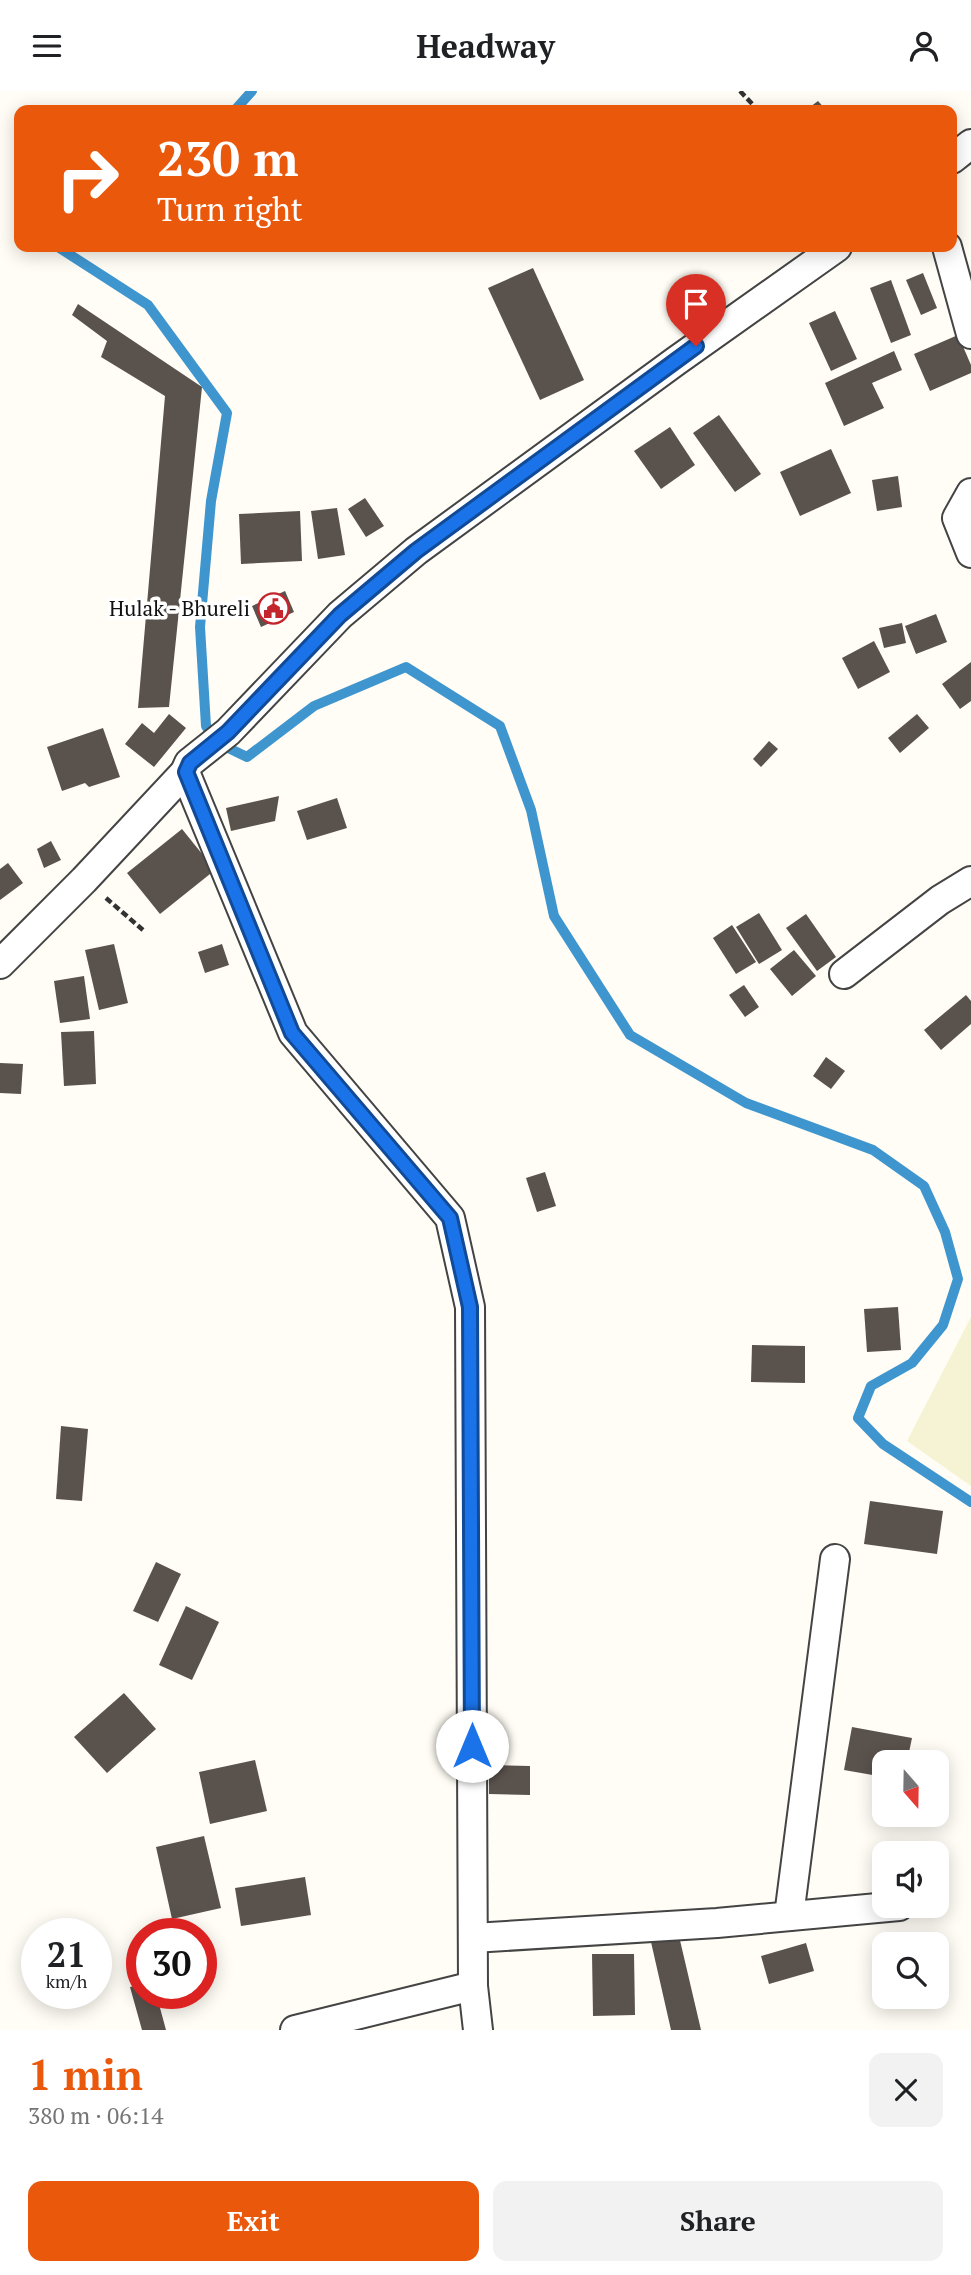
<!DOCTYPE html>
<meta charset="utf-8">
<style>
:root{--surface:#fff;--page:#f2f2f2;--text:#202124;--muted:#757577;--accent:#ea580c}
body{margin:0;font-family:"PT Serif",serif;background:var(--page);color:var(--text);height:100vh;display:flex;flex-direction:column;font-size:26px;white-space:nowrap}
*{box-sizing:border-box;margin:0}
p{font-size:23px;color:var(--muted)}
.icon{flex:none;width:38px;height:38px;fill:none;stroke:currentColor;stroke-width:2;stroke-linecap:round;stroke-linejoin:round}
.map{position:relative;height:1939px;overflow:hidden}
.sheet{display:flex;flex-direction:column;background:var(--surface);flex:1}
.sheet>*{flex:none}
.hud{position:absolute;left:14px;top:14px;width:943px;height:147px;border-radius:14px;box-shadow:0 4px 18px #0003;background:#ea580c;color:#fff;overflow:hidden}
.needle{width:46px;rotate:160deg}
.controls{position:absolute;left:872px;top:1659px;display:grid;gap:14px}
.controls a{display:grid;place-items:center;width:77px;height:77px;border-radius:14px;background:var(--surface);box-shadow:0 4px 18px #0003;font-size:35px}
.speed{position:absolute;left:21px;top:1827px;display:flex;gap:14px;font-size:35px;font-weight:700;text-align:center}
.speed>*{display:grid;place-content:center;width:91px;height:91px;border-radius:50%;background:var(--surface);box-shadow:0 4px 18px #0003;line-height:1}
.speed small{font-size:18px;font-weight:400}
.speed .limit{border:10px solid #d22;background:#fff;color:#111}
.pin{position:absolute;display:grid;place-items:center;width:60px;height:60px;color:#fff;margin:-72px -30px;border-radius:50% 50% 50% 0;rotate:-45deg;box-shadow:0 0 7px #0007}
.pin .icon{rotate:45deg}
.me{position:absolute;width:77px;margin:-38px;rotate:0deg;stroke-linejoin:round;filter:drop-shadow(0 0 5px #0008)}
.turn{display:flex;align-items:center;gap:24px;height:147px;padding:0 28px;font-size:32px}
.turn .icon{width:91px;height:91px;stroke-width:2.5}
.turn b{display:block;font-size:49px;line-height:60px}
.round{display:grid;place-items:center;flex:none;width:74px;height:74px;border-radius:14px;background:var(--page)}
.overview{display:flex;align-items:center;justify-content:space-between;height:119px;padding:0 28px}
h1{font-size:42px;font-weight:700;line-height:52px;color:var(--accent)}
.cta{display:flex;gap:14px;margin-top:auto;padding:14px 28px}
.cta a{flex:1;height:80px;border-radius:14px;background:var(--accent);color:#fff;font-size:28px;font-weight:700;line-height:80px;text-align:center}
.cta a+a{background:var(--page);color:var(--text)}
header{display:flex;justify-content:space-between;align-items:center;height:91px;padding:0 28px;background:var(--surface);font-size:32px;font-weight:700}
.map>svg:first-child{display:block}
.farmland{fill:#f6f3d4}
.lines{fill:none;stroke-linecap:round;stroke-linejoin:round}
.stream{stroke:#3f96cf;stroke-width:10}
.building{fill:#5a524d}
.minor-casing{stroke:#444;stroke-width:32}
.path{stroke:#333;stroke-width:4.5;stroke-dasharray:7 3.5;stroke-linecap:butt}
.minor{stroke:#fff;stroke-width:28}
.route-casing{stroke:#114b97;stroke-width:18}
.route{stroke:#1a73e8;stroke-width:12}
.labels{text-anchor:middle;stroke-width:7;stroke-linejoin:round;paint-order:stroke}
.poi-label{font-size:21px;fill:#111;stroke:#fff;text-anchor:end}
</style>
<header><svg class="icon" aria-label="menu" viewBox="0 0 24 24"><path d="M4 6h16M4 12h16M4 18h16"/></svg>Headway<svg class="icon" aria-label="person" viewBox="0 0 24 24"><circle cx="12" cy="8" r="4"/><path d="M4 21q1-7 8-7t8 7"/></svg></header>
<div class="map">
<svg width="971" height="1939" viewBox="0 0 971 1939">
<rect width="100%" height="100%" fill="#fffdf5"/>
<polygon class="farmland" points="971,1226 971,1395 907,1350"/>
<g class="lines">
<g class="stream">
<polyline points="235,19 252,0"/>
<polyline points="58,156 148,214 227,322 211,410 200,536 206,635 218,652 247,666 314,615 406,576 500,635 531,719 554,825 630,944 746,1012 873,1059 924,1095 945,1141 958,1188 943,1234 912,1272 871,1295 858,1327 883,1353 971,1411"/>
</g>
</g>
<g class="building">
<polygon points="818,10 826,19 806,19"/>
<polygon points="533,177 584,289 540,309 488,197"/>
<polygon points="923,182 937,217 921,224 906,189"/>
<polygon points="891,189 911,244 891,252 870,197"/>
<polygon points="78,213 202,296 169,616 138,617 165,305 101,266 107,250 72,224"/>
<polygon points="835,220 857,268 831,280 809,232"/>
<polygon points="958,244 971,274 971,282 930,300 914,263"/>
<polygon points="894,260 902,279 872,292 884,317 844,335 825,292"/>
<polygon points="719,324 761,383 735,401 693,342"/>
<polygon points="670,336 695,374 661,398 634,360"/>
<polygon points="831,358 851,402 800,425 780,381"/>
<polygon points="898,385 902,416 877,420 872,389"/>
<polygon points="365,407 384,435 366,446 348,418"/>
<polygon points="337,417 345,464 318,468 311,420"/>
<polygon points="300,420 302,470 241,473 239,423"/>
<polygon points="285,500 294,521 261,536 252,515"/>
<polygon points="936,523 947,551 916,563 905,535"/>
<polygon points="902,532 906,552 884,557 879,537"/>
<polygon points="874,550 890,581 858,598 842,567"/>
<polygon points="971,571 971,610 960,618 942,593"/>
<polygon points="169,623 186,637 154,676 125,653 142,632 154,642"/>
<polygon points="917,623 929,637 900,662 888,647"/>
<polygon points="103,637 120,686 89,696 85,692 62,700 47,656"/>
<polygon points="769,650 778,658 761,676 753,668"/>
<polygon points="279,705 275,730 231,740 226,717"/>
<polygon points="337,707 347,737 307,749 297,720"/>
<polygon points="182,738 215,779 160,823 127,782"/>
<polygon points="51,750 61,769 44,777 37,758"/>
<polygon points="8,772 23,792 0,809 0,778"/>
<polygon points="759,822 782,859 759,873 736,836"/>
<polygon points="806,823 836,866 817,880 786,837"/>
<polygon points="732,834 756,871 736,883 713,847"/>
<polygon points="114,853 128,912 99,919 85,859"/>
<polygon points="222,853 229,874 205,882 198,861"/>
<polygon points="794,859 816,885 792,905 770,878"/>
<polygon points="84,885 90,928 60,932 54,890"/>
<polygon points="744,894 759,916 745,926 729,904"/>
<polygon points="966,904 971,910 971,933 941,959 924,939"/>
<polygon points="94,940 96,993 64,995 61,941"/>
<polygon points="826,966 845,980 831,998 813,985"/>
<polygon points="0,972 23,973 21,1003 0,1002"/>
<polygon points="545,1081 556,1115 537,1121 526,1087"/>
<polygon points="898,1216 901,1259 867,1261 864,1218"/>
<polygon points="752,1254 805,1255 805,1292 751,1291"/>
<polygon points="61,1335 88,1338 82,1410 56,1408"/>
<polygon points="870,1410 943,1420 937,1463 864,1453"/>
<polygon points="156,1471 181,1483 158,1531 133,1520"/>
<polygon points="186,1515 219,1531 192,1589 159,1574"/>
<polygon points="124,1602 156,1638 107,1682 74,1646"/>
<polygon points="852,1636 912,1647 907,1671 884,1671 884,1686 844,1679"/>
<polygon points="255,1669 267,1720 210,1733 199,1681"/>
<polygon points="489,1674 530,1675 530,1704 489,1703"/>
<polygon points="204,1745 221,1817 172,1828 156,1756"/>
<polygon points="305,1786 311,1824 241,1835 235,1797"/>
<polygon points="679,1845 701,1939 671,1939 651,1851"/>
<polygon points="806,1852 814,1880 769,1893 761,1865"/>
<polygon points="592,1863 634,1863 635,1924 593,1925"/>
<polygon points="142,1893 142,1902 156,1902 166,1939 142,1939 130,1896"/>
</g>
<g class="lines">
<defs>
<g id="minor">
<polyline points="952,68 971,53"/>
<polyline points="947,156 971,243"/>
<polyline points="971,402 957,427 971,462"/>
<polyline points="185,681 293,942 450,1127 470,1216 473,1895 478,1939"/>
<polyline points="0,873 84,789 185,681 189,672 228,641 340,524 416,460 676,270 837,156"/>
<polyline points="844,883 940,809 971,790"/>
<polyline points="789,1825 835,1468"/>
<polyline points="473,1847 717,1832 899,1815"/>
<polyline points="295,1939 473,1895"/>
</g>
</defs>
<use href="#minor" class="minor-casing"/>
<g class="path">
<polyline points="740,0 758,19"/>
<polyline points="106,807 143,839"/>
</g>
<use href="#minor" class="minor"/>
</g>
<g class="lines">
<defs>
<polyline id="route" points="472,1655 470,1216 450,1127 292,942 186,681 190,672 228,641 340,524 416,460 696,255"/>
</defs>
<use href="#route" class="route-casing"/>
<use href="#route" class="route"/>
</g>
<defs>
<symbol id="civic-ring" viewBox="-11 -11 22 22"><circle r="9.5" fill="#fff" stroke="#c4262e" stroke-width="1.5"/><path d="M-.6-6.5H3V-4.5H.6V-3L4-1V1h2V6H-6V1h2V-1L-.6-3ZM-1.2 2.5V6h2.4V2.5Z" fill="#c4262e"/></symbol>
</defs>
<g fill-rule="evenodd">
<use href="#civic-ring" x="256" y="500" width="35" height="35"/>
</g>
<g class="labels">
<g class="poi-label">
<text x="250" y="525">Hulak - Bhureli</text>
</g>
</g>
</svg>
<div class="controls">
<a><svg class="needle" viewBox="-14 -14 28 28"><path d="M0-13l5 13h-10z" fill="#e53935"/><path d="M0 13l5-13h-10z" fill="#757577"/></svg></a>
<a><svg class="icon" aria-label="sound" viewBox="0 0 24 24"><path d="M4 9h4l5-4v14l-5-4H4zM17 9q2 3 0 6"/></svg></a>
<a><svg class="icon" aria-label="search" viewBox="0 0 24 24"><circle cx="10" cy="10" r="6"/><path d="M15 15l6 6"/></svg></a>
</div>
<div class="speed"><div>21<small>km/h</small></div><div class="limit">30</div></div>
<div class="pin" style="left:696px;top:255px;background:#d93025"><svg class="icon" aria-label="arrive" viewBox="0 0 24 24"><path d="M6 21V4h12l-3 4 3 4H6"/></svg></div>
<svg class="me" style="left:472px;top:1655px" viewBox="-20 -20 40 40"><circle r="19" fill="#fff"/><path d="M0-13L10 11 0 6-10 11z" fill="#1a73e8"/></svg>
<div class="hud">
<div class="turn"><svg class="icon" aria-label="right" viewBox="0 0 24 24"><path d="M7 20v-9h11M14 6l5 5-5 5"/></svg><div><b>230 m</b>Turn right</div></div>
</div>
</div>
<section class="sheet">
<div class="overview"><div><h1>1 min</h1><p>380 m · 06:14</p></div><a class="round"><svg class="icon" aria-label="close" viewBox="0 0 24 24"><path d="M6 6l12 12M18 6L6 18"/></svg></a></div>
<div class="cta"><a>Exit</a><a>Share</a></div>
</section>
